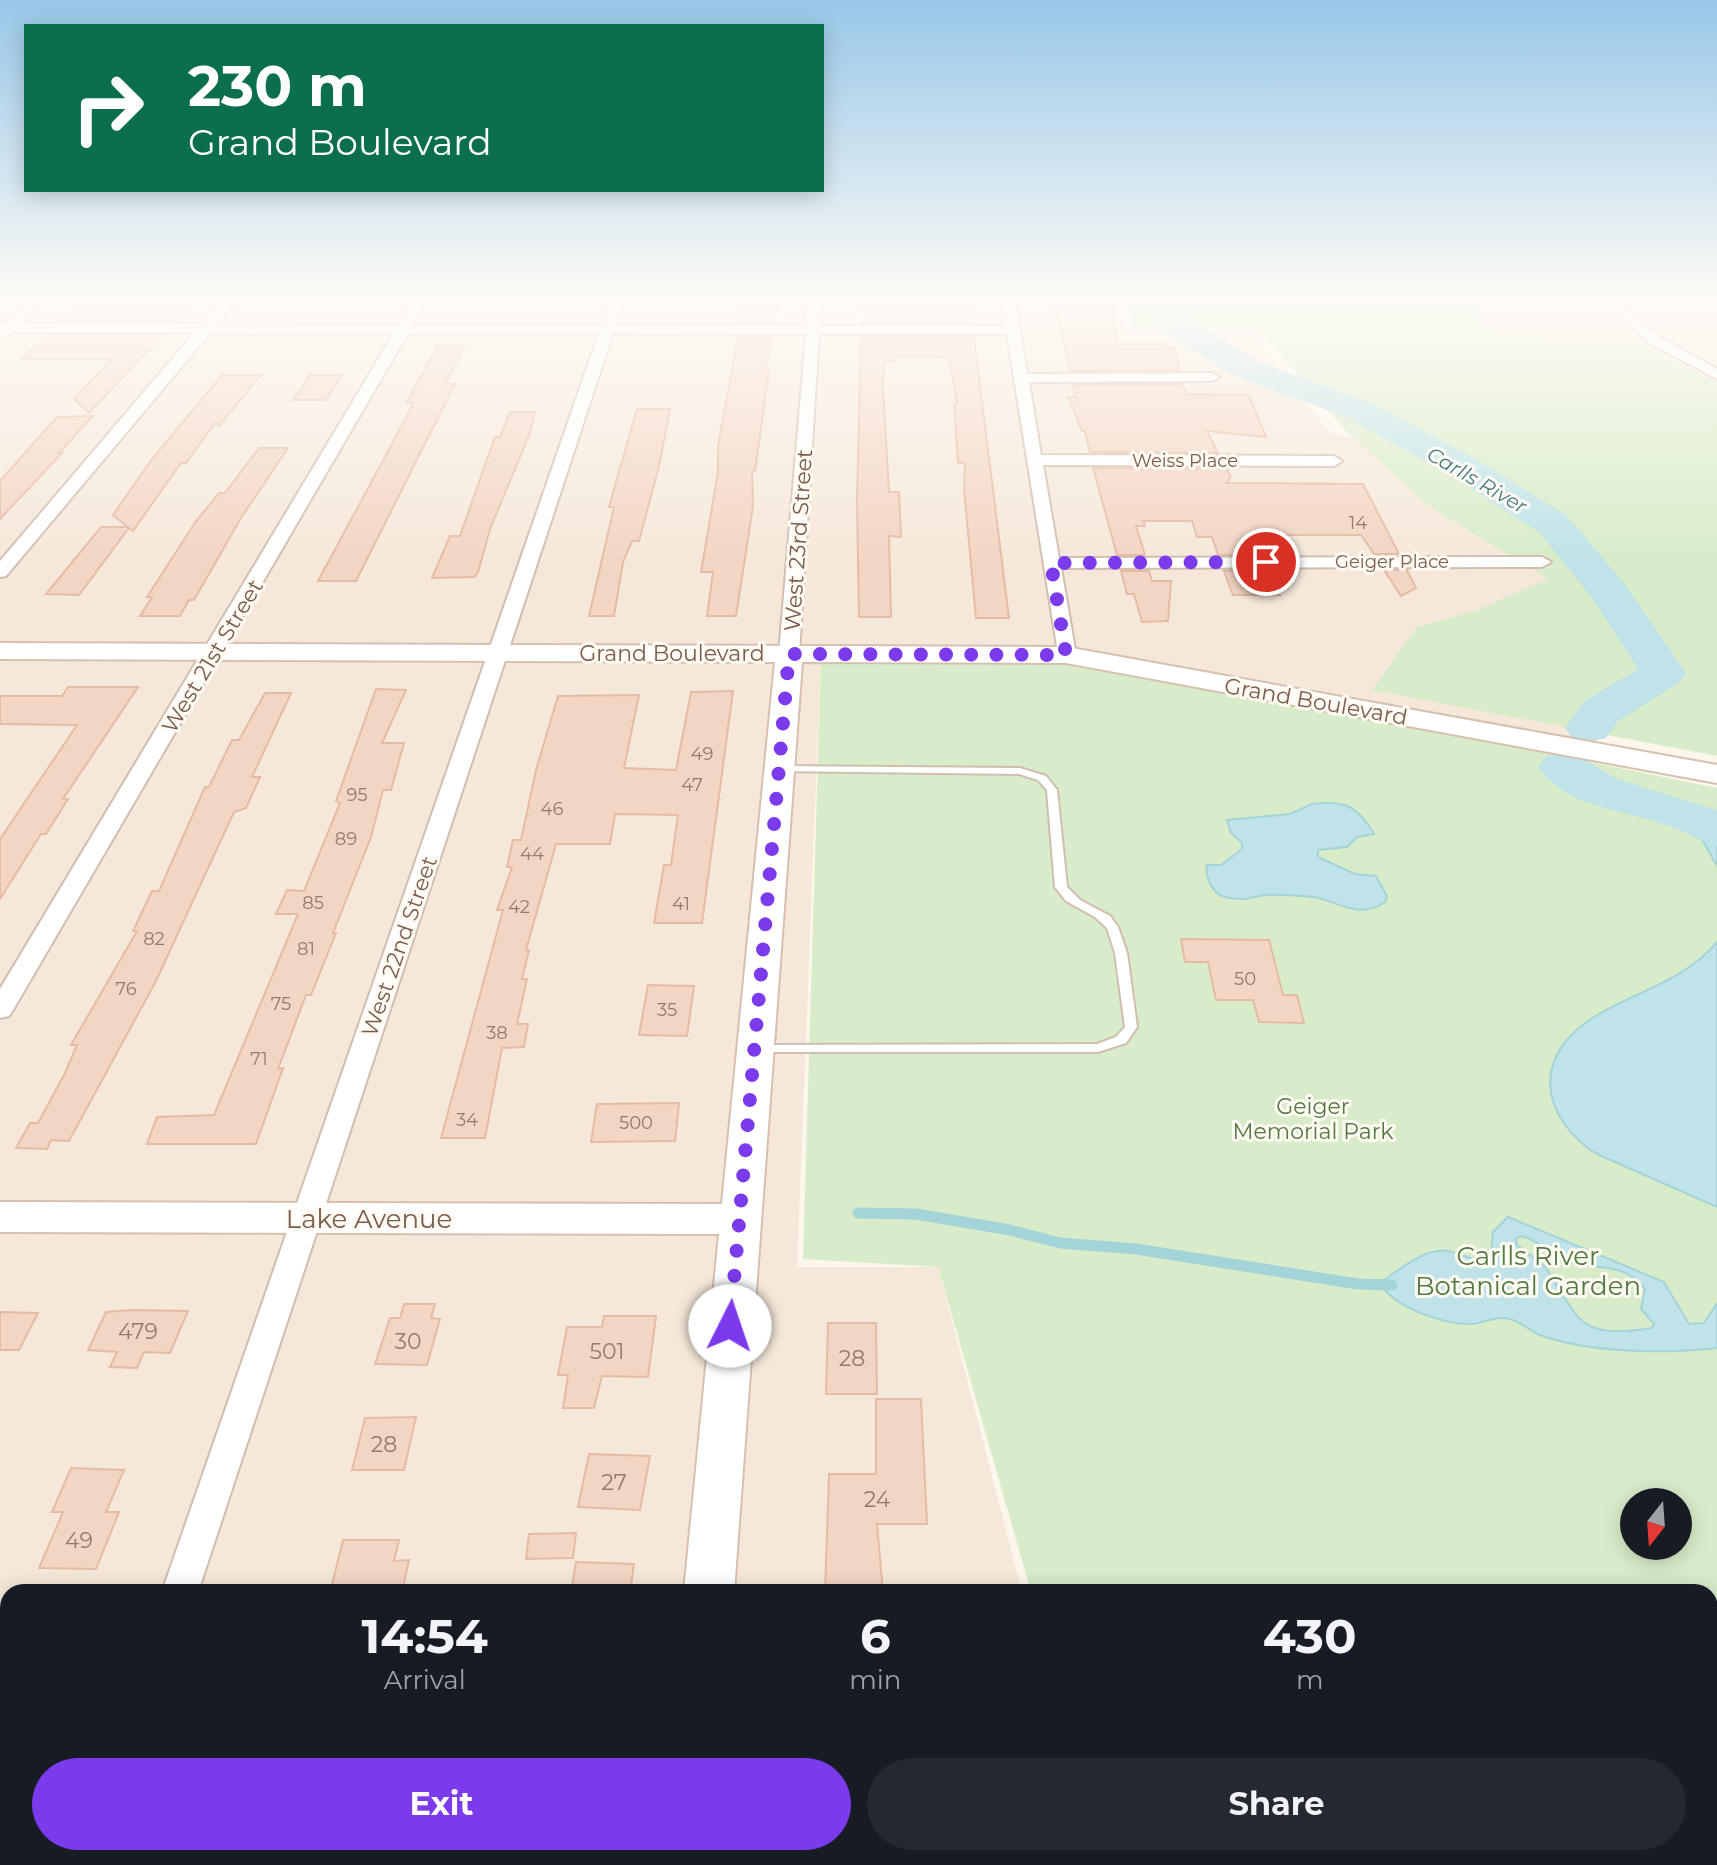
<!DOCTYPE html>
<style>
:root{--surface:#171b24;--page:#242831;--text:#f1f3f6;--muted:#9ea1a6;--accent:#7c3aed}
body{margin:0;font-family:Montserrat,sans-serif;background:var(--page);color:var(--text);height:100vh;display:flex;flex-direction:column;font-size:30px;white-space:nowrap}
*{box-sizing:border-box;margin:0}
p{font-size:26px;color:var(--muted)}
.icon{flex:none;width:44px;height:44px;fill:none;stroke:currentColor;stroke-width:2;stroke-linecap:round;stroke-linejoin:round}
.map{position:relative;flex:1;overflow:hidden}
.sheet{position:absolute;left:0px;top:1584px;width:1718px;height:282px;display:flex;flex-direction:column;background:var(--surface);border-radius:24px 24px 0 0;box-shadow:0 4px 20px #0003}
.sheet>*{flex:none}
.guide{position:absolute;left:24px;top:24px;width:800px;height:168px;border-radius:0px;box-shadow:0 4px 20px #0003;background:#0b6e4f;color:#fff;overflow:hidden}
.needle{width:52px;rotate:197deg}
.fabs{position:absolute;left:1620px;top:1488px;display:grid;gap:16px}
.fabs a{display:grid;place-items:center;width:72px;height:72px;border-radius:50%;background:var(--surface);box-shadow:0 4px 20px #0003;font-size:40px}
.pin{position:absolute;display:grid;place-items:center;width:68px;height:68px;color:#fff;margin:-34px;border:4px solid #fff;border-radius:50%;box-shadow:0 2px 8px #0007}
.me{position:absolute;width:88px;margin:-44px;rotate:4deg;stroke-linejoin:round;filter:drop-shadow(0 0 6px #0008)}
.turn{display:flex;align-items:center;gap:28px;height:168px;padding:0 32px;font-size:36px}
.turn .icon{width:104px;height:104px;stroke-width:2.5}
.turn b{display:block;font-size:56px;line-height:68px}
.eta{display:flex;justify-content:space-evenly;align-items:center;height:136px;text-align:center}
.eta b{font-size:48px;font-weight:700;line-height:56px}
.primary-button{display:flex;gap:16px;margin-top:auto;padding:16px 32px}
.primary-button a{flex:1;height:92px;border-radius:48px;background:var(--accent);color:#fff;font-size:32px;font-weight:700;line-height:92px;text-align:center}
.primary-button a+a{background:var(--page);color:var(--text)}
.map>svg:first-child{display:block}
.residential{fill:#f5e8da}
.green{fill:#d8ecc9;fill-rule:evenodd}
.water{fill:#bfe3e8;stroke:#a5d3da;stroke-width:2;fill-rule:evenodd}
.lines{fill:none;stroke-linecap:round;stroke-linejoin:round}
.stream{stroke:#a5d3da;stroke-width:11}
.river{fill:#bfe3e8;fill-rule:evenodd}
.building{fill:#f3d5c3;stroke:#e6bba3;stroke-width:2}
.lane-casing{stroke:#d1beb0;stroke-width:4}
.street-casing{stroke:#d1beb0;stroke-width:4}
.secondary-casing{stroke:#d6c0b0;stroke-width:4}
.lane{fill:#fff;fill-rule:evenodd}
.street{fill:#fff;fill-rule:evenodd}
.secondary{fill:#fff;fill-rule:evenodd}
.route{stroke:#7c3aed;stroke-width:14;stroke-dasharray:0 25.2}
.labels{text-anchor:middle;stroke-width:6;stroke-linejoin:round;paint-order:stroke}
.far-street-label{font-size:18px;fill:#7a5c4d;stroke:#fffaf3}
.number-label{font-size:18px;fill:#987a6a}
.far-water-label{font-size:20px;font-style:italic;fill:#437c86;stroke:#fffaf3}
.street-label{font-size:22px;fill:#7a5c4d;stroke:#fffaf3}
.park-label{font-size:22px;fill:#537a41;stroke:#fffaf3}
.near-number-label{font-size:22px;fill:#987a6a}
.near-street-label{font-size:26px;fill:#7a5c4d;stroke:#fffaf3}
.near-park-label{font-size:26px;fill:#537a41;stroke:#fffaf3}
</style>
<div class="map">
<svg width="1717" height="1865" viewBox="0 0 1717 1865">
<rect width="100%" height="100%" fill="#fdf6ec"/>
<g class="residential">
<polygon points="0,300 1117,300 1126,332 1251,332 1330,433 1567,480 1717,694 1564,746 821,654 797,1267 938,1267 1022,1592 8,1592 8,1858 1059,1858 1060,1865 0,1865"/>
<polygon points="1428,300 1717,300 1717,446 1463,352"/>
</g>
<g class="green">
<polygon points="1126,300 1476,300 1482,329 1554,342 1645,348 1717,383 1717,756 1372,690 1417,627 1475,611 1548,579 1432,508 1345,430 1258,328 1134,328"/>
<path d="M821,653l245,2 651,133v1077h-644l-1,-7h638v-266h-679l-93,-325 -135,-8zM1634,1502h44v44h-44z"/>
</g>
<g class="water">
<path d="M1312,804c33,-4 46,2 62,30l-17,3 -10,10 -29,3v7l37,17 21,2 11,20 -2,6c-25,18 -46,0 -71,-5 -11,-1 -39,-3 -49,-2 -16,3 -27,7 -43,1 -11,-5 -17,-20 -15,-31h14l21,-16v-6l-11,-10 -4,-13 63,-6z"/>
<polygon points="1704,811 1717,814 1717,866 1689,816"/>
<path d="M1717,942v265c-32,-14 -63,-28 -95,-42 -10,-5 -24,-9 -33,-16 -53,-41 -52,-97 5,-132 42,-26 91,-36 123,-75z"/>
<path d="M1508,1217l156,65 25,42 15,-1 13,-20v45c-51,6 -128,5 -177,-13 -10,-4 -18,-12 -27,-15 -14,-6 -28,3 -41,4 -28,1 -79,-17 -92,-41 17,-12 46,-36 68,-32 17,4 22,9 42,10l3,-29zM1523,1236c16,5 24,17 39,23 28,14 60,-1 83,30l-4,20 13,15 -2,4c-74,11 -71,-6 -106,-60 -7,-10 -21,-15 -29,-23l-1,-7z"/>
</g>
<g class="lines">
<polyline class="stream" points="858,1213 916,1214 1010,1230 1060,1243 1136,1249 1358,1284 1392,1285"/>
<g class="river">
<polygon points="1153,300 1183,300 1186,317 1256,361 1373,404 1472,457 1567,516 1624,583 1686,673 1679,683 1618,721 1606,738 1589,742 1572,738 1565,728 1584,701 1638,669 1592,598 1539,532 1446,473 1349,418 1232,375 1160,328"/>
<path d="M1563,752l17,5 37,22 100,31v36c-17,-5 -30,-13 -46,-19 -44,-18 -103,-17 -133,-60l8,-10z"/>
</g>
</g>
<g class="building">
<polygon points="947,300 971,300 973,323 862,323 864,302 947,304"/>
<polygon points="1054,300 1112,300 1117,344 1167,344 1168,348 1175,348 1180,370 1070,371"/>
<polygon points="87,305 188,305 175,321 62,321 77,306"/>
<polygon points="743,306 778,306 775,322 740,322"/>
<polygon points="47,335 163,335 89,413 74,399 112,359 22,359"/>
<polygon points="738,337 772,337 765,370 769,370 755,471 752,471 753,506 736,616 707,616 713,572 701,572 718,472 718,446"/>
<polygon points="861,337 974,337 1009,618 976,618 964,489 965,463 958,463 954,403 957,403 949,357 894,356 894,361 884,361 883,389 889,492 899,492 901,537 889,536 891,617 859,617 857,502"/>
<polygon points="438,345 465,345 445,384 455,384 356,581 318,581 408,414 413,403 407,402"/>
<polygon points="222,375 261,375 219,426 215,423 186,463 181,463 133,531 129,528 79,595 46,594 101,527 128,527 113,515 152,459"/>
<polygon points="310,375 342,375 326,400 293,400"/>
<polygon points="1183,384 1186,394 1249,395 1266,437 1207,431 1218,453 1090,452 1085,431 1082,431 1068,397 1076,397 1073,385"/>
<polygon points="637,409 670,409 660,462 639,541 632,541 623,562 614,616 589,616 614,507 609,507"/>
<polygon points="510,412 535,412 530,433 490,529 478,572 474,577 432,578 450,536 460,536 495,437 500,437"/>
<polygon points="93,416 59,453 62,453 0,519 0,481 57,417"/>
<polygon points="259,448 288,448 241,518 194,600 189,600 180,616 140,616 152,597 147,597 196,521 219,493 225,493"/>
<polygon points="1093,468 1227,469 1231,477 1226,483 1363,484 1399,554 1374,554 1361,535 1254,535 1262,555 1218,555 1212,537 1197,537 1192,521 1143,521 1145,526 1136,526 1145,555 1117,555"/>
<polygon points="1384,570 1407,570 1416,588 1401,596"/>
<polygon points="1121,571 1149,571 1152,581 1171,581 1168,621 1142,622 1134,594 1127,594"/>
<polygon points="1224,571 1269,571 1280,595 1233,595"/>
<polygon points="68,687 138,687 63,799 68,799 46,834 41,834 0,899 0,839 77,725 0,724 0,696 62,696"/>
<polygon points="376,689 406,690 382,743 404,743 391,790 383,790 371,837 333,933 336,933 311,995 306,995 278,1069 283,1068 256,1144 147,1144 157,1117 214,1115 298,914 276,914 287,890 304,891 340,803 336,801"/>
<polygon points="733,691 702,923 654,923 664,865 671,865 678,815 615,814 610,844 556,844 526,950 529,950 522,979 527,979 517,1024 528,1024 524,1047 502,1048 485,1138 441,1138 503,910 497,910 512,867 507,867 513,840 521,840 536,770 558,696 639,695 624,768 676,770 691,692"/>
<polygon points="265,693 291,693 252,777 260,777 246,808 234,812 156,981 69,1141 51,1140 47,1149 16,1148 30,1123 38,1123 65,1073 77,1045 71,1045 137,931 133,931 152,891 159,891 205,787 209,787 232,740 239,740"/>
<polygon points="1181,939 1269,940 1283,995 1297,995 1304,1023 1259,1022 1253,1000 1216,1000 1208,962 1185,962"/>
<polygon points="648,985 694,986 687,1036 639,1035"/>
<polygon points="679,1103 675,1141 591,1142 597,1104"/>
<polygon points="404,1304 435,1304 431,1318 440,1319 427,1365 375,1364 390,1318 400,1318"/>
<polygon points="133,1310 188,1311 170,1353 144,1352 137,1368 110,1367 117,1352 88,1350 106,1312"/>
<polygon points="0,1312 38,1313 19,1350 0,1350"/>
<polygon points="604,1316 656,1316 648,1377 602,1376 594,1408 563,1408 568,1375 558,1375 567,1327 602,1327"/>
<polygon points="828,1323 876,1323 877,1394 826,1394"/>
<polygon points="876,1399 921,1399 927,1524 877,1524 883,1592 825,1592 829,1474 876,1474"/>
<polygon points="416,1417 404,1470 352,1470 365,1418"/>
<polygon points="589,1454 650,1456 640,1510 578,1507"/>
<polygon points="71,1468 124,1470 106,1512 119,1512 96,1569 39,1568 63,1512 52,1512"/>
<polygon points="576,1533 573,1558 526,1559 529,1534"/>
<polygon points="343,1540 399,1540 394,1561 409,1560 402,1592 330,1592"/>
<polygon points="576,1562 634,1564 630,1592 571,1592"/>
</g>
<g class="lines">
<defs>
<polygon id="lane" points="778,766 1020,768 1046,776 1057,790 1067,887 1080,900 1110,916 1118,927 1127,953 1137,1027 1126,1043 1098,1052 752,1052 751,1049 752,1046 757,1045 1097,1044 1116,1037 1125,1027 1115,953 1107,928 1095,917 1066,901 1055,887 1047,790 1038,780 1019,774 774,771 773,769 774,767"/>
<g id="street">
<polygon points="30,300 44,300 20,324 202,324 223,300 236,300 217,324 399,325 413,300 426,300 412,325 602,325 610,300 623,300 615,325 806,325 808,300 822,300 820,326 1005,326 1001,300 1015,300 1027,374 1212,373 1219,377 1212,381 1029,382 1041,455 1334,456 1342,461 1334,466 1043,465 1059,558 1542,557 1551,562 1542,567 1061,568 1076,655 1066,661 1059,659 1007,334 819,334 799,654 789,660 779,654 806,334 613,333 198,1592 162,1592 599,333 408,333 13,1010 9,1016 0,1018 0,989 394,333 210,333 6,576 0,577 0,561 195,332 12,332 0,338 0,324 5,324"/>
<polygon points="1602,300 1616,300 1661,338 1717,369 1717,379 1651,344"/>
<polygon points="70,1858 110,1858 107,1865 67,1865"/>
</g>
<g id="secondary">
<polygon points="0,643 1066,647 1717,765 1717,783 1066,663 802,662 734,1592 684,1592 719,1234 0,1232 0,1202 722,1204 775,662 0,659"/>
<polygon points="660,1858 716,1858 715,1865 659,1865"/>
</g>
</defs>
<use href="#lane" class="lane-casing"/>
<use href="#street" class="street-casing"/>
<use href="#secondary" class="secondary-casing"/>
<use href="#lane" class="lane"/>
<use href="#street" class="street"/>
<use href="#secondary" class="secondary"/>
</g>
<linearGradient id="sky" x2="0" y2="1"><stop stop-color="#97c7e8"/><stop offset="0.53" stop-color="#fefbf6"/><stop offset="1" stop-color="#fefbf6" stop-opacity="0"/></linearGradient>
<rect width="1717" height="561" fill="url(#sky)"/>
<g class="lines">
<polyline class="route" points="730,1326 789,654 1066,655 1051,563 1266,562"/>
</g>
<g class="labels">
<g class="far-street-label">
<text x="1185" y="467">Weiss Place</text>
<text x="1392" y="568">Geiger Place</text>
</g>
<g class="number-label">
<text x="1358" y="529">14</text>
<text x="702" y="760">49</text>
<text x="692" y="791">47</text>
<text x="357" y="801">95</text>
<text x="552" y="815">46</text>
<text x="346" y="845">89</text>
<text x="532" y="860">44</text>
<text x="313" y="909">85</text>
<text x="681" y="910">41</text>
<text x="519" y="913">42</text>
<text x="154" y="945">82</text>
<text x="306" y="955">81</text>
<text x="1245" y="985">50</text>
<text x="126" y="995">76</text>
<text x="281" y="1010">75</text>
<text x="667" y="1016">35</text>
<text x="497" y="1039">38</text>
<text x="259" y="1065">71</text>
<text x="467" y="1126">34</text>
<text x="636" y="1129">500</text>
</g>
<g class="far-water-label">
<text transform="translate(1477 480) rotate(30)" y="7">Carlls River</text>
</g>
<g class="street-label">
<text transform="translate(798 540) rotate(-86)" y="8">West 23rd Street</text>
<text x="672" y="661">Grand Boulevard</text>
<text transform="translate(212 656) rotate(-59)" y="8">West 21st Street</text>
<text transform="translate(1316 701) rotate(10)" y="8">Grand Boulevard</text>
<text transform="translate(399 946) rotate(-71)" y="8">West 22nd Street</text>
</g>
<g class="park-label">
<text x="1313" y="1114">Geiger<tspan x="1313" dy="25">Memorial Park</tspan></text>
</g>
<g class="near-number-label">
<text x="138" y="1339">479</text>
<text x="408" y="1349">30</text>
<text x="607" y="1359">501</text>
<text x="852" y="1366">28</text>
<text x="384" y="1452">28</text>
<text x="614" y="1490">27</text>
<text x="877" y="1507">24</text>
<text x="79" y="1548">49</text>
</g>
<g class="near-street-label">
<text x="369" y="1228">Lake Avenue</text>
</g>
<g class="near-park-label">
<text x="1528" y="1265">Carlls River<tspan x="1528" dy="30">Botanical Garden</tspan></text>
</g>
</g>
</svg>
<div class="fabs">
<a><svg class="needle" viewBox="-14 -14 28 28"><path d="M0-13l5 13h-10z" fill="#e53935"/><path d="M0 13l5-13h-10z" fill="#9ea1a6"/></svg></a>
</div>
<div class="pin" style="left:1266px;top:562px;background:#d93025"><svg class="icon" aria-label="arrive" viewBox="0 0 24 24"><path d="M6 21V4h12l-3 4 3 4H6"/></svg></div>
<svg class="me" style="left:730px;top:1326px" viewBox="-20 -20 40 40"><circle r="19" fill="#fff"/><path d="M0-13L10 11 0 6-10 11z" fill="#7c3aed"/></svg>
<div class="guide">
<div class="turn"><svg class="icon" aria-label="right" viewBox="0 0 24 24"><path d="M7 20v-9h11M14 6l5 5-5 5"/></svg><div><b>230 m</b>Grand Boulevard</div></div>
</div>
<section class="sheet">
<div class="eta">
<div><b>14:54</b><p>Arrival</p></div>
<div><b>6</b><p>min</p></div>
<div><b>430</b><p>m</p></div>
</div>
<div class="primary-button"><a>Exit</a><a>Share</a></div>
</section>
</div>
